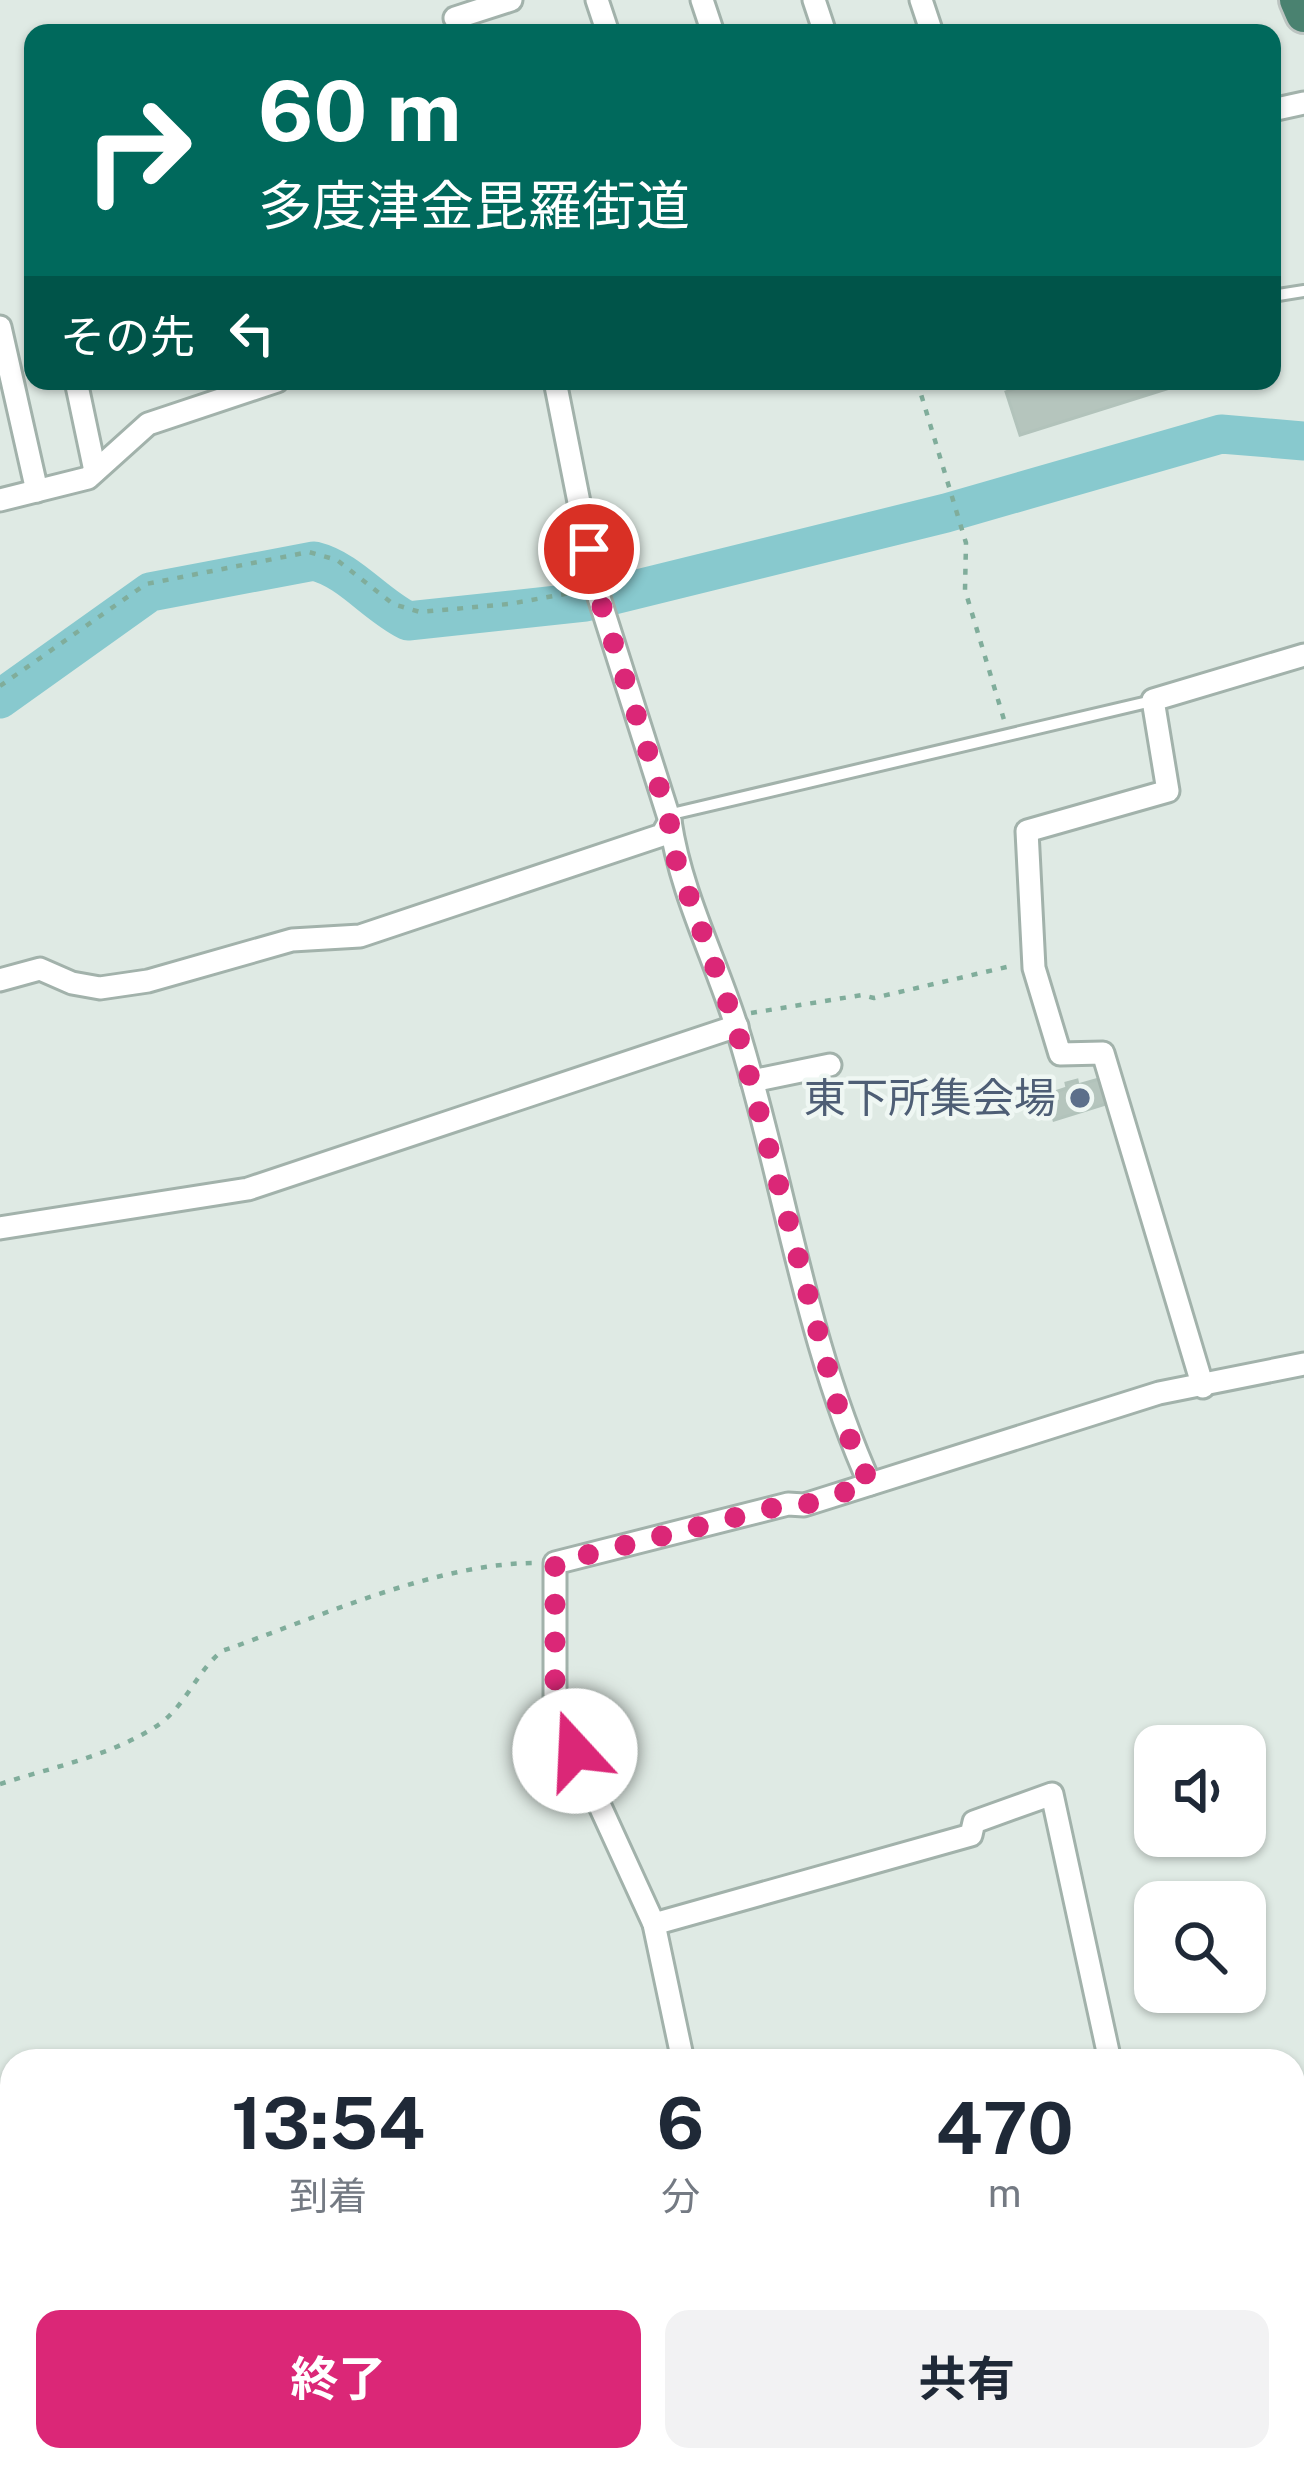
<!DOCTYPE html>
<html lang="ja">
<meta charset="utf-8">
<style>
:root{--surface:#fff;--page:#f2f2f3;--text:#1f2937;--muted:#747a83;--accent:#db2777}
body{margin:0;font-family:"Public Sans","Noto Sans JP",sans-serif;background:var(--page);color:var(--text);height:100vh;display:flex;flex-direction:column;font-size:45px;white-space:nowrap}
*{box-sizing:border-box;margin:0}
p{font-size:39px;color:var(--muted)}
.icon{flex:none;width:66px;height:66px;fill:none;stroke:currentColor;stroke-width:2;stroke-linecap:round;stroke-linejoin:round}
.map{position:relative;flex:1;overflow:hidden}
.details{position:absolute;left:0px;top:2049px;width:1305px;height:423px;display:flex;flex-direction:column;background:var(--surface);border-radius:36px 36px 0 0;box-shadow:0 3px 9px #0004}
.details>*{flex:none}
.hud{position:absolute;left:24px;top:24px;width:1257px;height:366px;border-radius:24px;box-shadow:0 3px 9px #0004;background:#00695c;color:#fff;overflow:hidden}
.fabs{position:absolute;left:1134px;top:1725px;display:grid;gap:24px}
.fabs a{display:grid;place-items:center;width:132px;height:132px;border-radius:24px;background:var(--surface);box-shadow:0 3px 9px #0004;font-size:60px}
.pin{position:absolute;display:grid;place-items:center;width:102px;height:102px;color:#fff;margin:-51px;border:6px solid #fff;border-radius:50%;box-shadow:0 3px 12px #0007}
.me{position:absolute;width:132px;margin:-66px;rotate:340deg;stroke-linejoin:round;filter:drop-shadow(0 0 9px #0008)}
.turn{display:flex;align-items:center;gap:42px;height:252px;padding:0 36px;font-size:54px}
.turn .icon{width:156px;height:156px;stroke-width:2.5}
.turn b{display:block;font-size:84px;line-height:102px}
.then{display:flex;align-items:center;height:114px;padding:0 36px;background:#0003;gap:24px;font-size:45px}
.eta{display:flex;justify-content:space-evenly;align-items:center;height:204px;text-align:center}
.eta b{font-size:72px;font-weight:700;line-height:84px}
.cta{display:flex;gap:24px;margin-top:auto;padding:24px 36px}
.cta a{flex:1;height:138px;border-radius:24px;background:var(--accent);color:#fff;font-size:48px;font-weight:700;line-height:138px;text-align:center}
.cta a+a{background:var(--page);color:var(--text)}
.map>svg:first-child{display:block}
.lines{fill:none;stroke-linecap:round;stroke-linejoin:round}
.river{stroke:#88c9ce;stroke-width:39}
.building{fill:#b5c5bd;stroke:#b2c3bb;stroke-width:3}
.service-casing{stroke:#a2b2ab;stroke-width:16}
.minor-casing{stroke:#a2b2ab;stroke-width:27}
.secondary-casing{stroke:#9fb5ab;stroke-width:36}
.trunk-casing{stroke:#bcc4c1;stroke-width:42}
.path{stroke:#80ad9b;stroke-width:4.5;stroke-dasharray:6 9;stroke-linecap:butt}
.service{stroke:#fff;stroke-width:10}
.minor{stroke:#fff;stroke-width:21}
.secondary{stroke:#fff;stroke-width:30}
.trunk{stroke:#4a8270;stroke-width:36}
.route{stroke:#db2777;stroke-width:21;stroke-dasharray:0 37.8}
.service-dot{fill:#5c6f8a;stroke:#eff7f3;stroke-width:4.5}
.labels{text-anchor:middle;stroke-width:9;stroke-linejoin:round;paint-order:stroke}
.service-label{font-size:42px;fill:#4e5e75;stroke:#eff7f3;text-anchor:end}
</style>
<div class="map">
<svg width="1304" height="2471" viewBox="0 0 1304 2471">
<rect width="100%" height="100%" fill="#dfeae4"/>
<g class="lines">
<path class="river" d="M0,699l150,-107 164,-31c36,9 60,43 94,60l177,-19 361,-89 275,-79 83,7"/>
</g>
<g class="building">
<polygon points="1035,381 1174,381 1176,386 1020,435 1006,392"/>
<polygon points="1102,1078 1109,1103 1054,1120 1048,1099 1057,1097 1055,1092 1067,1088 1066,1083 1077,1080 1078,1085"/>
<polygon points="175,2460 250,2460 253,2471 178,2471"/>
</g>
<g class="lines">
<defs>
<g id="service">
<polyline points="1272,296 1304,291"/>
<polyline points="676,813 1152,701"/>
</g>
<g id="minor">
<polyline points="597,0 608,33"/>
<polyline points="702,0 713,33"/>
<polyline points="814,0 825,33"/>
<polyline points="921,0 932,33"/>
<polyline points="455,18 511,0"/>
<polyline points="1272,110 1304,103"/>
<polyline points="0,327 37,491"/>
<polyline points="76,381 95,471"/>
<path d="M555,381l41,207 74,233c11,73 45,137 67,207 47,151 68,312 133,456"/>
<polyline points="0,500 88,478 148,424 277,381"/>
<polyline points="0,980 40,969 72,983 100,988 148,981 292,940 360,936 662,835 670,821"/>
<polyline points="752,1081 830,1065"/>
<polyline points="0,1228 248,1189 737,1026"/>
<polyline points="1203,1387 1103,1053 1060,1054 1034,968 1027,831 1168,791 1153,700 1304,655"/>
<polyline points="654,1924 971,1835 974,1822 1052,1794 1110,2061"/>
<polyline points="683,2061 654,1924 555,1708 555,1563 788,1504 804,1505 1159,1393 1304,1364"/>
<polyline points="1293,2095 1304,2092"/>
<polyline points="0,2393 12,2399"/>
<polyline points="798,2460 804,2471"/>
</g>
<g id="secondary">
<polyline points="1293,2259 1304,2256"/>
<polyline points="399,2471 445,2460"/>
</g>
<polyline id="trunk" points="1298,0 1304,14"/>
</defs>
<use href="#service" class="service-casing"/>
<use href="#minor" class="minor-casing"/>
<use href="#secondary" class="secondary-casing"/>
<use href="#trunk" class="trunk-casing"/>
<g class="path">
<polyline points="917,381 966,543 965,590 1005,723"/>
<polyline points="0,686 146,584 309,552 337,560 393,604 420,612 509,604 576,592"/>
<polyline points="751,1013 862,995 874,998 1015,965"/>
<path d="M0,1784c53,-17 115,-29 161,-61 26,-20 36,-52 61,-72 95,-33 216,-89 316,-88"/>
</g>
<use href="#service" class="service"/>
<use href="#minor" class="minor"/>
<use href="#secondary" class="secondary"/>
<use href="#trunk" class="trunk"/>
</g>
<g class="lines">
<polyline class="route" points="575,1751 555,1708 555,1563 788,1504 804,1505 870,1484 842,1421 736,1026 676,860 668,815 596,588 589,549"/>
</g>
<circle class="service-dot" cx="1080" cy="1098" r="12"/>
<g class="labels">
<g class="service-label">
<text x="1056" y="1113">東下所集会場</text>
</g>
</g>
</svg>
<div class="fabs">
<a><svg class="icon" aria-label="sound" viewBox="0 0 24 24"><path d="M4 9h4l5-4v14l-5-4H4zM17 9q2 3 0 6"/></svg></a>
<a><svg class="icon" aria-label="search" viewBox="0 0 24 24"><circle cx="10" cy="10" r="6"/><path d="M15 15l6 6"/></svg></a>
</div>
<div class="pin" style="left:589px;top:549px;background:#d93025"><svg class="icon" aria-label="arrive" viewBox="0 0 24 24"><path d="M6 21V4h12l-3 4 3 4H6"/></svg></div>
<svg class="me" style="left:575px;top:1751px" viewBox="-20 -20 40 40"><circle r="19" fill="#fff"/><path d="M0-13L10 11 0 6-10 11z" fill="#db2777"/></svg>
<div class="hud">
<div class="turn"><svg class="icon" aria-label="right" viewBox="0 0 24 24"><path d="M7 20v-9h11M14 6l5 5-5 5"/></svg><div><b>60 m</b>多度津金毘羅街道</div></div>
<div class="then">その先<svg class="icon" aria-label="left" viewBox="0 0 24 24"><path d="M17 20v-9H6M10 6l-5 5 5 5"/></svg></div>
</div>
<section class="details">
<div class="eta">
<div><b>13:54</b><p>到着</p></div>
<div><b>6</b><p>分</p></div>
<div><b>470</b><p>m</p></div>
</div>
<div class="cta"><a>終了</a><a>共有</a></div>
</section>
</div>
